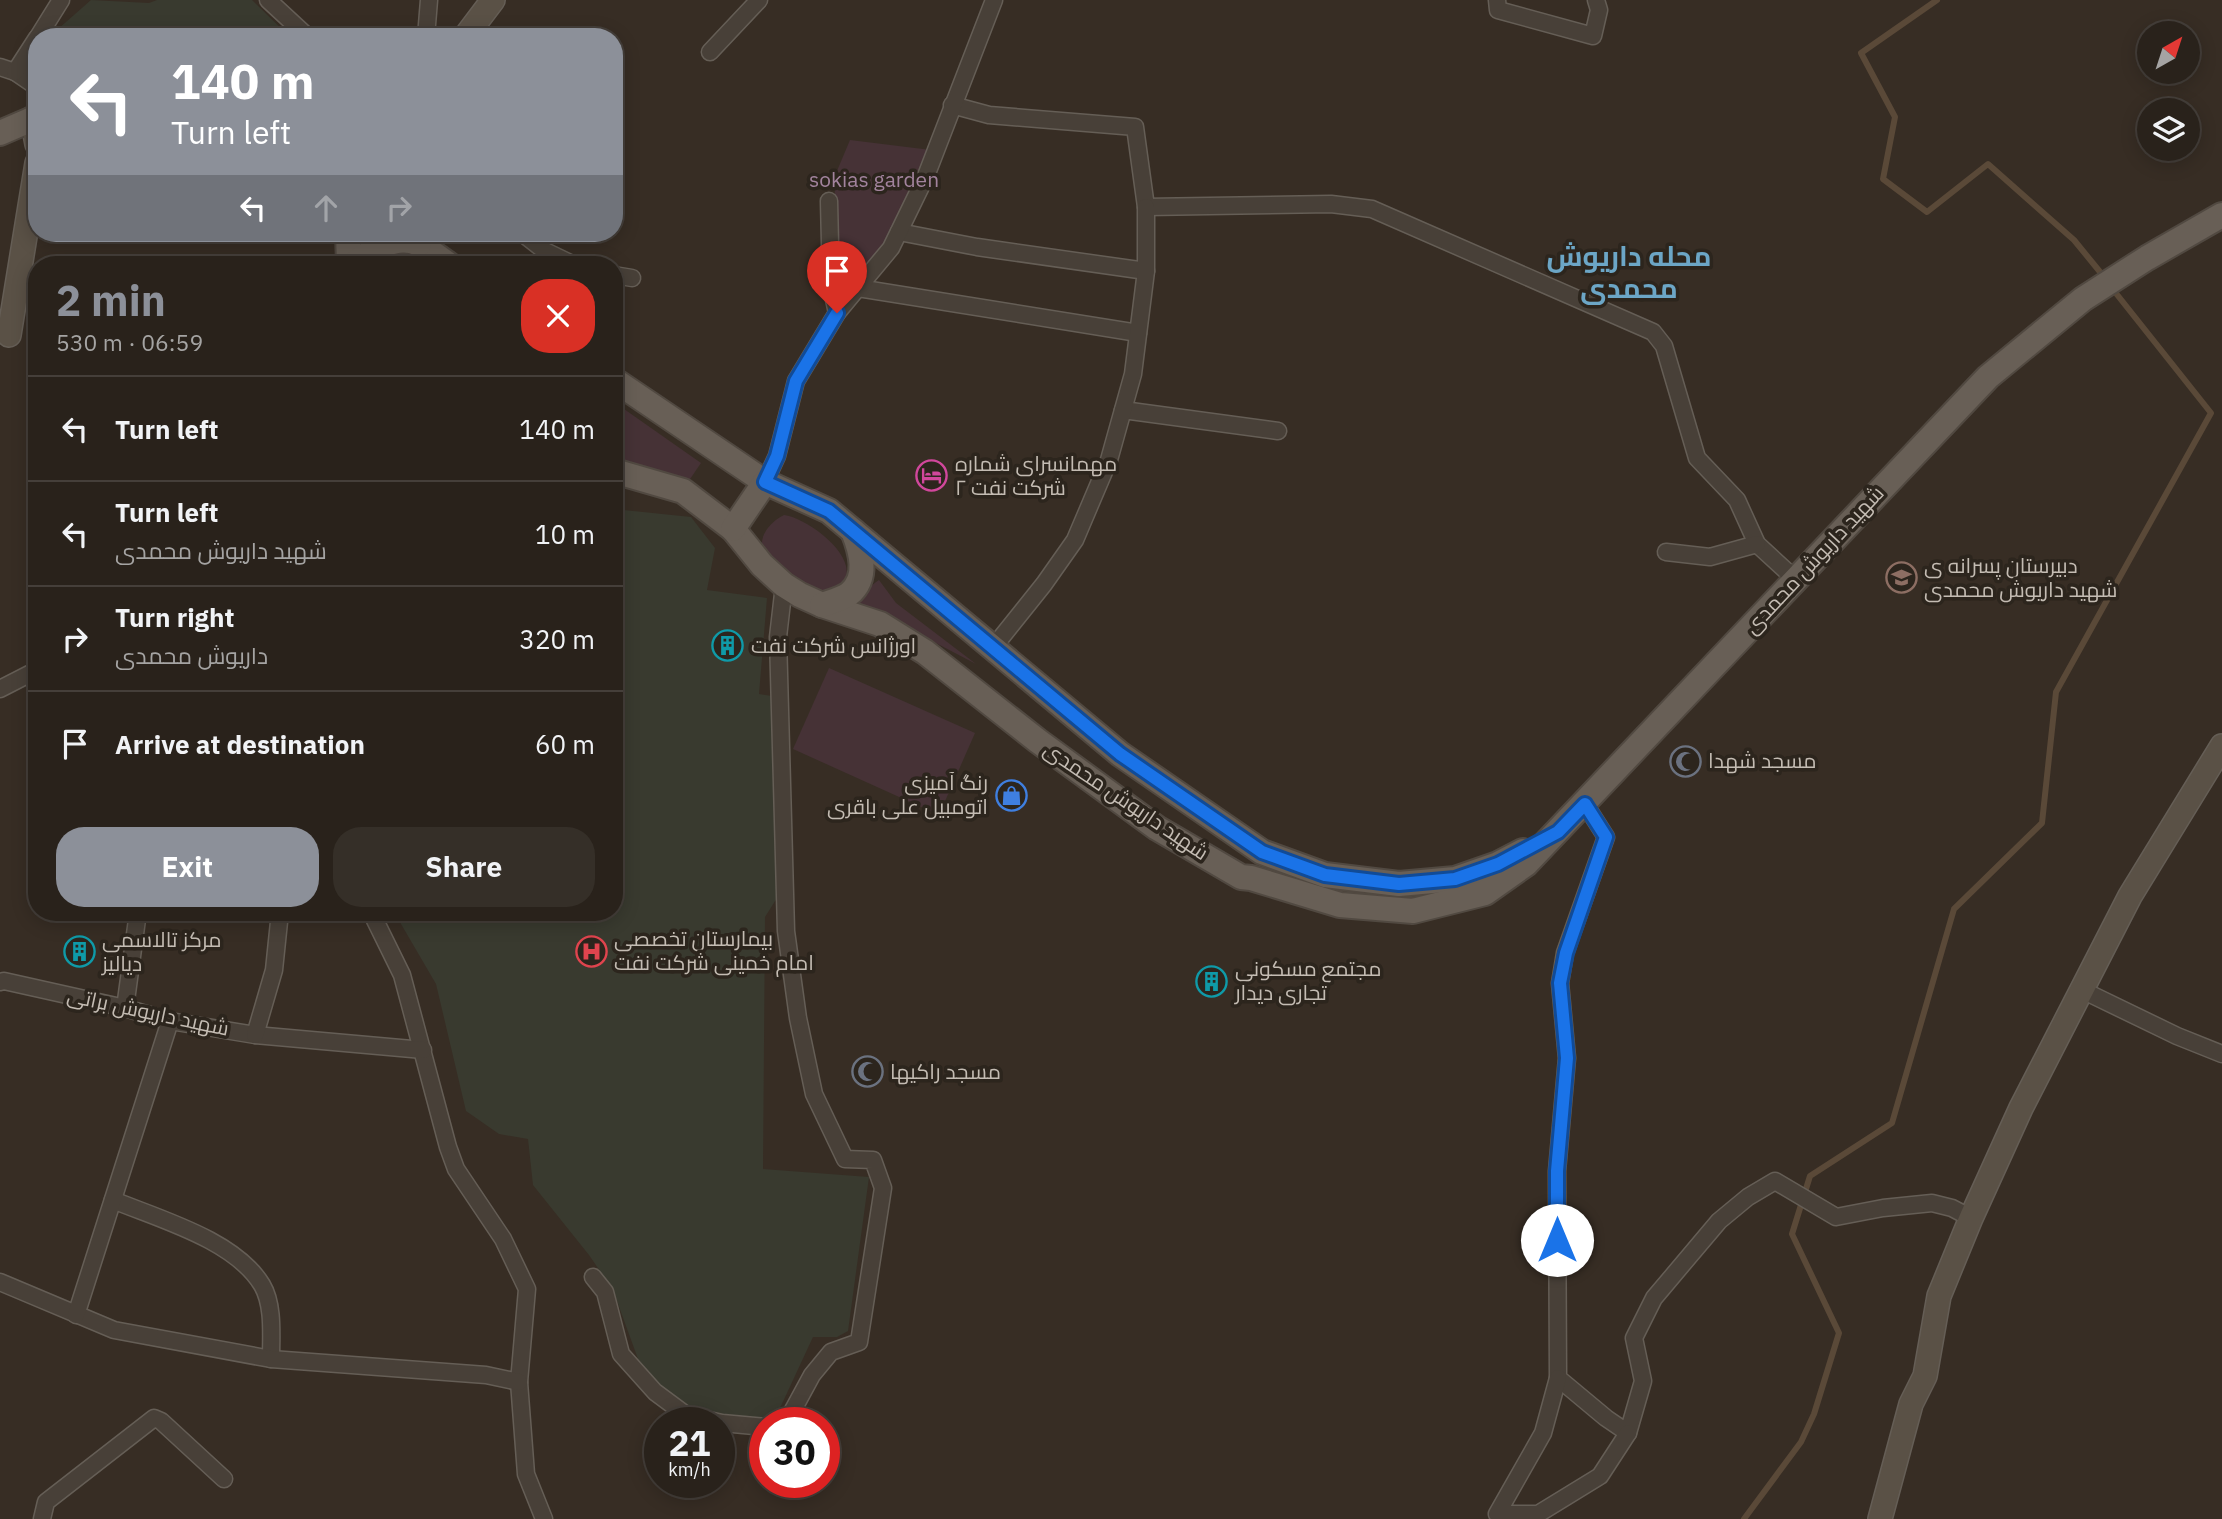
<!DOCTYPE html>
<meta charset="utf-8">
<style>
:root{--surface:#29221b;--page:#352f28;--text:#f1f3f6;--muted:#a5a4a3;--line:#453f3a;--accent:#8c9099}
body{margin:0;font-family:"IBM Plex Sans",Cairo,sans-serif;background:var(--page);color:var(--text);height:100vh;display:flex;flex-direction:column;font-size:26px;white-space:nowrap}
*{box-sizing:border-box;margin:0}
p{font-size:23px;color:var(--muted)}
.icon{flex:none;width:38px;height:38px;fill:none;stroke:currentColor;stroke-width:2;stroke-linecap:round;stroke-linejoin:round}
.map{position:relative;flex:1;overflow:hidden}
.details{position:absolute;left:28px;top:256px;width:595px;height:665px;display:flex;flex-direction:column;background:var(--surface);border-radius:28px;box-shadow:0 4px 18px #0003,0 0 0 2px var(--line)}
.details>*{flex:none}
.guide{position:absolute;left:28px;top:28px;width:595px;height:214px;border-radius:28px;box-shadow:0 4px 18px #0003,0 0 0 2px var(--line);background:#8c9099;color:#fff;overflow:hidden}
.needle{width:46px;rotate:39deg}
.fabs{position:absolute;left:2137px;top:21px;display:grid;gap:14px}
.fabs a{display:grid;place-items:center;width:63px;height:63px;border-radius:50%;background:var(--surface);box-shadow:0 4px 18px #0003,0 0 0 2px var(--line);font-size:35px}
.speed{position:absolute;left:644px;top:1407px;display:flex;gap:14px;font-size:35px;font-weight:700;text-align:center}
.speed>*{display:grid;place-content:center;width:91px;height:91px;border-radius:50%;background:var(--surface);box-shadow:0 4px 18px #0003,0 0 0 2px var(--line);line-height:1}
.speed small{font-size:18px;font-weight:400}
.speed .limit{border:10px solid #d22;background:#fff;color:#111}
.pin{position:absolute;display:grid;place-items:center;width:60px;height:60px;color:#fff;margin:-72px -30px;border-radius:50% 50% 50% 0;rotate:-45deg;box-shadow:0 0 7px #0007}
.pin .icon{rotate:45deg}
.me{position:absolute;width:77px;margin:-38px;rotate:0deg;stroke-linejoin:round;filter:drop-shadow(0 0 5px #0008)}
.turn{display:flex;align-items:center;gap:24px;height:147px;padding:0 28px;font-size:32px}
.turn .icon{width:91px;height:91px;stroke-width:2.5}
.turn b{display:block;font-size:49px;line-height:60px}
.lanes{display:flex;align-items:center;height:66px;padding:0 28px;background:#0003;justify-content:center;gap:35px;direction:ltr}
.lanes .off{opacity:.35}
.round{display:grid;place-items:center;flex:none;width:74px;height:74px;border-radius:28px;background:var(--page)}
.head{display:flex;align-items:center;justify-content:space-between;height:119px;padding:0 28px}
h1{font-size:42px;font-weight:700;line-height:52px;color:var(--accent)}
.button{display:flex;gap:14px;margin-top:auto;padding:14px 28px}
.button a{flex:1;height:80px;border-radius:28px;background:var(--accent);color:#fff;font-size:28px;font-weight:700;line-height:80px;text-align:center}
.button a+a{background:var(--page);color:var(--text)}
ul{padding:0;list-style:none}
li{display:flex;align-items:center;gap:21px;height:105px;padding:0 28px;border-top:2px solid var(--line)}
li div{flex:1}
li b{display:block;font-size:26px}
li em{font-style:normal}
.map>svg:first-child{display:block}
.medical{fill:#393a2f}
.green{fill:#463236}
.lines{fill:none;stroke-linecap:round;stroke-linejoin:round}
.stream{stroke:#5a4938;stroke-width:6}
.street-casing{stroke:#655e56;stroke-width:19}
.secondary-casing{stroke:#655e56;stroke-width:26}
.primary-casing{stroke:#514941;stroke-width:28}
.street{stroke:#484038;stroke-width:16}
.secondary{stroke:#5a5146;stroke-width:23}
.primary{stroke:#685f56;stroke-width:24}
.route-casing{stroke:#114b97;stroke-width:18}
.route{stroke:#1a73e8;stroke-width:12}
.labels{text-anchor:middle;stroke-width:7;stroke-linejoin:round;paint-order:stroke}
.park-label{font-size:21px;fill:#a2839d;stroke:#2c251d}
.poi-label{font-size:21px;fill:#c4bcb3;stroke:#2c251d;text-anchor:start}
.street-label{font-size:21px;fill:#c4bcb3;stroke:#2c251d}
.district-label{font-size:28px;font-weight:bold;fill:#6ca6c6;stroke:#2c251d}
</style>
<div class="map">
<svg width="2222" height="1519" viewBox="0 0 2222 1519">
<rect width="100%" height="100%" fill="#372d24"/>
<g class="medical">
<polygon points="91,0 149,3 157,0 252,0 290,37 49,37"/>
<polygon points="614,509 691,517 715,548 707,590 767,598 759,694 778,697 778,710 771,711 777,898 765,917 763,1169 869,1177 848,1331 837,1337 813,1337 774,1421 696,1411 663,1388 638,1359 613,1290 589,1255 533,1185 528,1139 499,1134 466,1111 436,984 394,912 614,912"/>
</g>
<g class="green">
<polygon points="850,140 931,150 886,243 841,298 834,178"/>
<polygon points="614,402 701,463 688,482 614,459"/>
<path d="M784,515c26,3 91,53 49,76 -4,2 -11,3 -16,2 -10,-2 -19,-12 -27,-18 -8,-7 -22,-16 -27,-26 -5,-14 10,-29 21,-34z"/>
<path d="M879,580l17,23 80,61 -63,-33 -55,-22c3,-13 10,-22 21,-29z"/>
<polygon points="829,668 975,733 939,815 793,749"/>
</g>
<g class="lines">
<g class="stream">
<polyline points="1937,0 1861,53 1895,117 1883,179 1927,212 1988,164 2074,240 2105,278"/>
<polyline points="1744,1519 1801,1442 1814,1414 1839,1333 1792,1234 1810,1176 1892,1123 1954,909 2042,823 2056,692 2211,413 2111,287"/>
</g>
<defs>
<g id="street">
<polyline points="268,0 308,37"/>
<polyline points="1497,0 1498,10 1593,36 1599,10 1596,0"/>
<polyline points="38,37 61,0"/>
<polyline points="426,37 429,0"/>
<polyline points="710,52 759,0"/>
<polyline points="0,67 15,72 37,87"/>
<polyline points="15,72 37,38"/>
<polyline points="952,105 989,115 1135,127 1146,207 1331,204 1372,209 1653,332 1664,346 1697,458 1737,500 1757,544 1795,579"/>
<polyline points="829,201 831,286 837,313"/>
<polyline points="899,232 977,247 1146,271"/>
<polyline points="522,233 545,251 572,264"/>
<polyline points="614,275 632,278"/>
<polyline points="858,288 1138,333"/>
<polyline points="1123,410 1278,431"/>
<polyline points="765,482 777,456 796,381 837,313 891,248 926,176 994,0"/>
<polyline points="1666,552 1710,557 1757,544"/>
<polyline points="784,585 778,637 786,931 798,1018 814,1094 845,1159 873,1160 883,1188 859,1342 831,1352 812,1375 786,1423"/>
<polyline points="992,649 1044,584 1075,540 1109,460 1133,374 1146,271 1146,207"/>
<polyline points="0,689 37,670"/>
<polyline points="1585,804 1606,837 1565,953 1560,983 1567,1058 1557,1171 1558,1378 1606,1418 1628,1433 1643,1381 1634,1338 1654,1298 1719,1221 1748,1197 1775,1181 1836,1217 1883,1208 1932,1203 1952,1208 1971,1218"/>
<polyline points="371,912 402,975 448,1147 456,1169 503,1239 527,1289 519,1382 526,1474 544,1519"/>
<polyline points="0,982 4,981 125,1008 170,1021 255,1035 423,1050"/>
<polyline points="2082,990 2177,1036 2222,1054"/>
<polyline points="125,1008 138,912"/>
<polyline points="255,1035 274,970 280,912"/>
<path d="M113,1200c46,19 122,40 149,85 12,20 9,51 9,74"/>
<polyline points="593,1277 605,1292 621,1354 655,1392 686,1415 722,1423 765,1427"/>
<polyline points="0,1282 114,1330 271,1359 486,1375 519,1382"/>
<polyline points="76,1315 170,1021"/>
<polyline points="1558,1378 1543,1433 1497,1514 1538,1514 1600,1476 1628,1433"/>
<polyline points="42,1519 46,1502 154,1418 161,1421 224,1479"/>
</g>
<g id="secondary">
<polyline points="465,37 493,0"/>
<polyline points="32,118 37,144"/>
<polyline points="9,335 37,163"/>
<polyline points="1880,1519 1911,1404 1925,1376 1939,1296 1971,1218 2021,1108 2130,896 2222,746"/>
</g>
<g id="primary">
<polyline points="0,133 37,117"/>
<polyline points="348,233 349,264"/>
<polyline points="406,234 448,264"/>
<path d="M354,264c17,-14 43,-31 65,-20"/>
<polyline points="614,380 765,482 829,511 1120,754 1262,852 1325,875 1399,884 1455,879 1498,864 1523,851"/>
<polyline points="614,471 683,491 733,529 762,565 784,585 800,595 822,605 880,624 925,652 1038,741 1157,828 1241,877 1251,878 1340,905 1413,911 1485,893 1526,864 1988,377 2083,299 2147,258 2222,215"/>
<polyline points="733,529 765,482"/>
<path d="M822,605c8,-3 20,-6 27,-11 20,-16 12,-43 4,-63"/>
</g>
</defs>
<use href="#street" class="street-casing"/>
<use href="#secondary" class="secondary-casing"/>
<use href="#primary" class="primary-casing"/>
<use href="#street" class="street"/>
<use href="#secondary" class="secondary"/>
<use href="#primary" class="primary"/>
</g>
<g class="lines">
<defs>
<polyline id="route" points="837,313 796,381 777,456 765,482 829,511 1120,754 1262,852 1325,875 1399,884 1455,879 1498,864 1558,832 1585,804 1606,837 1566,953 1560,983 1567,1058 1557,1171 1557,1240"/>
</defs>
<use href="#route" class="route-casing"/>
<use href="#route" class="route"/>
</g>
<defs>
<symbol id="hotel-ring" viewBox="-11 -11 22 22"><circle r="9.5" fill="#2c251d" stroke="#d1479c" stroke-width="1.5"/><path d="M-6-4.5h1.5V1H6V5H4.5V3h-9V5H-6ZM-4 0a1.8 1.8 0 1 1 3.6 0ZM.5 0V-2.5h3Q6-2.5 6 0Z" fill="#d1479c"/></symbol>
<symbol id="school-ring" viewBox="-11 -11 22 22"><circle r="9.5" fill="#2c251d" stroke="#8d6e63" stroke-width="1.5"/><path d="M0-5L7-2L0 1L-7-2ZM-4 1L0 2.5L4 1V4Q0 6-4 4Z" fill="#8d6e63"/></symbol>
<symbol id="building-ring" viewBox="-11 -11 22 22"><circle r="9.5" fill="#2c251d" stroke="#0f9aa8" stroke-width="1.5"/><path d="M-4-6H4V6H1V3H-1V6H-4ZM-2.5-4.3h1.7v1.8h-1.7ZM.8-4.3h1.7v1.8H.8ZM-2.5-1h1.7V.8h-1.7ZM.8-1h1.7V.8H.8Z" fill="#0f9aa8"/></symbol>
<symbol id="mosque-ring" viewBox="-11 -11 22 22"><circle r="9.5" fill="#2c251d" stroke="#6b7280" stroke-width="1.5"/><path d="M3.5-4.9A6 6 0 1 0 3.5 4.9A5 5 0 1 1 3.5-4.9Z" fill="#6b7280"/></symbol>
<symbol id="shop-ring" viewBox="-11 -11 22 22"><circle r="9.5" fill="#2c251d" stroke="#3f7fe0" stroke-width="1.5"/><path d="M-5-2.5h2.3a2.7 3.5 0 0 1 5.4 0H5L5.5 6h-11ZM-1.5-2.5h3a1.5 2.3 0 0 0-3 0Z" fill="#3f7fe0"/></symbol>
<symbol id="hospital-ring" viewBox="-11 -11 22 22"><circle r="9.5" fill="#2c251d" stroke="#e0444e" stroke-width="1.5"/><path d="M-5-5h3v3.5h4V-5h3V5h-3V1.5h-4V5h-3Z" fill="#e0444e"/></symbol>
</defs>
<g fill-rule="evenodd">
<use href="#hotel-ring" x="914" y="458" width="35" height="35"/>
<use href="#school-ring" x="1884" y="560" width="35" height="35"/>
<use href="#building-ring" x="710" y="628" width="35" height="35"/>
<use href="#mosque-ring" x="1668" y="744" width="35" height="35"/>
<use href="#shop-ring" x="994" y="778" width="35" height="35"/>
<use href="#hospital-ring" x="574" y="934" width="35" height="35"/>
<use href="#building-ring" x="62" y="934" width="35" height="35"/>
<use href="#building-ring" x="1194" y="964" width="35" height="35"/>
<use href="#mosque-ring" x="850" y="1054" width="35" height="35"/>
</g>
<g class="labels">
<g class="park-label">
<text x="874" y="187">sokias garden</text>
</g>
<g class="poi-label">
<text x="955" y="471">مهمانسرای شماره<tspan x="955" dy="24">۲ شرکت نفت</tspan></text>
<text x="1924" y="573">دبیرستان پسرانه ی<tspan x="1924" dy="24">شهید داریوش محمدی</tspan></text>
<text x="751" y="653">اورژانس شرکت نفت</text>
<text x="1708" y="768">مسجد شهدا</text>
<text x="988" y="790" text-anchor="end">رنگ آمیزی<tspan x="988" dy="24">اتومبیل علی باقری</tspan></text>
<text x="614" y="946">بیمارستان تخصصی<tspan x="614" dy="24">امام خمینی شرکت نفت</tspan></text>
<text x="102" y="947">مرکز تالاسمی<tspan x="102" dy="24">دیالیز</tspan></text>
<text x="1235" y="976">مجتمع مسکونی<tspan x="1235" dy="24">تجاری دیدار</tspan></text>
<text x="890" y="1079">مسجد راکیها</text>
</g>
<g class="street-label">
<text transform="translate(1814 560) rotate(-47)" y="7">شهید داریوش محمدی</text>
<text transform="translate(1126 801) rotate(34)" y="7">شهید داریوش محمدی</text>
<text transform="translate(148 1012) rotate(12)" y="7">شهید داریوش براتی</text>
</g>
<g class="district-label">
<text x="1629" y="266">محله داریوش<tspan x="1629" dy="32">محمدی</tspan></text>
</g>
</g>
</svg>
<div class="fabs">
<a><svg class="needle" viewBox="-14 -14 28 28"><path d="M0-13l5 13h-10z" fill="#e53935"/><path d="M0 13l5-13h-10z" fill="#a5a4a3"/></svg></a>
<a><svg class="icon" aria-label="layers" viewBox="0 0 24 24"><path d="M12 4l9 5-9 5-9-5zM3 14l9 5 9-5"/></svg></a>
</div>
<div class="speed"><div>21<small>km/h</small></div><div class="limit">30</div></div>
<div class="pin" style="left:837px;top:313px;background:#d93025"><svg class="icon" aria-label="arrive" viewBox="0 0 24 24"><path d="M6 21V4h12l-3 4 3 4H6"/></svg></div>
<svg class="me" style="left:1557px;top:1240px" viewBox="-20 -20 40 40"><circle r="19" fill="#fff"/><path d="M0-13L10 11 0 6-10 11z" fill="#1a73e8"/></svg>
<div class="guide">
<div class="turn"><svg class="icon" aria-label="left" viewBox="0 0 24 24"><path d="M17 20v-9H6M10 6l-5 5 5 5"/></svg><div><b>140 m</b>Turn left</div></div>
<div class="lanes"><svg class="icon" aria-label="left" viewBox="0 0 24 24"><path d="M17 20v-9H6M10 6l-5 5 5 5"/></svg><svg class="icon off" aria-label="ahead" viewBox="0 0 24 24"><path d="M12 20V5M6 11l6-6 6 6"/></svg><svg class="icon off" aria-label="right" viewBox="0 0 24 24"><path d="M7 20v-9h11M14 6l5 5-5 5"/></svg></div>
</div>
<section class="details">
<div class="head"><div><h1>2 min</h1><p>530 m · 06:59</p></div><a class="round" style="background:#d93025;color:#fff"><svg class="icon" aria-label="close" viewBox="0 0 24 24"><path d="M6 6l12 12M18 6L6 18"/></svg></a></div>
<ul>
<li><svg class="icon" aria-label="left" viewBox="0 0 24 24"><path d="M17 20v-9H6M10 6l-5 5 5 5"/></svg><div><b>Turn left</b></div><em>140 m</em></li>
<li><svg class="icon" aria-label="left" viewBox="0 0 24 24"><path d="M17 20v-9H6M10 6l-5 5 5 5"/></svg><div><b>Turn left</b><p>شهید داریوش محمدی</p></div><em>10 m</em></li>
<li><svg class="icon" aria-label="right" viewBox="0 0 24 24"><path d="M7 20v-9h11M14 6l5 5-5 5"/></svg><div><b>Turn right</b><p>داریوش محمدی</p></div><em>320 m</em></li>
<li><svg class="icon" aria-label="arrive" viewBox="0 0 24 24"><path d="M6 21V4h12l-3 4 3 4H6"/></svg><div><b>Arrive at destination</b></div><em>60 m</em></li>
</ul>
<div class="button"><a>Exit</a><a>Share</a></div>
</section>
</div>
